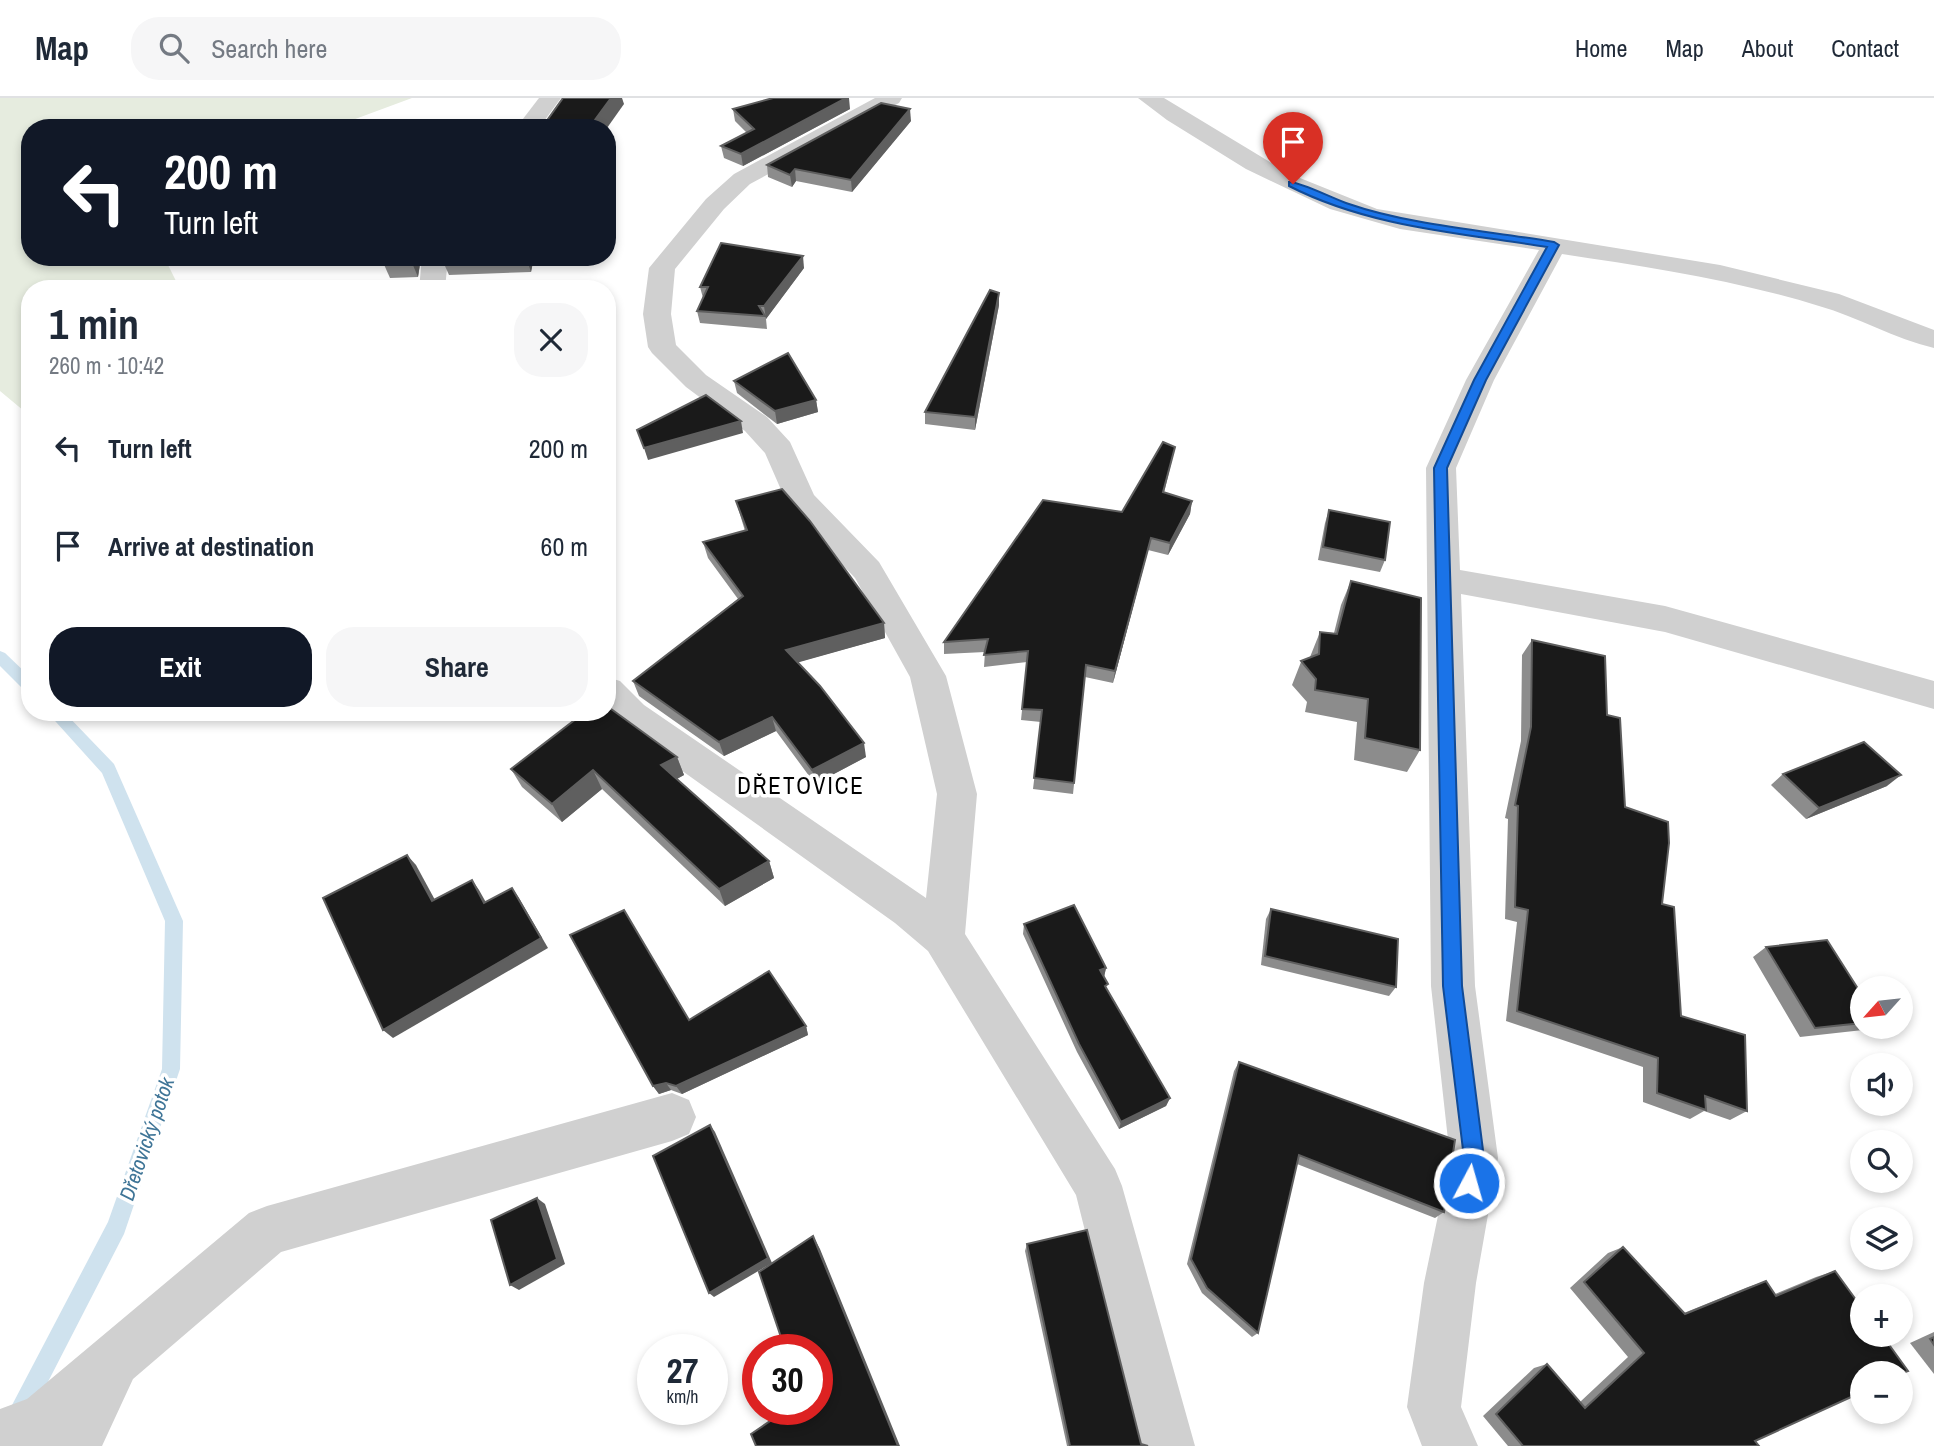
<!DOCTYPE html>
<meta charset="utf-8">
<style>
:root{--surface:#fff;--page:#f6f6f7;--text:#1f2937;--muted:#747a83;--line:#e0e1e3;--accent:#111827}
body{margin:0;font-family:"Archivo Narrow",sans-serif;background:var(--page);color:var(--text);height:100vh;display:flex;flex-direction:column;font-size:26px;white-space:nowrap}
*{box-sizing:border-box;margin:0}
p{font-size:23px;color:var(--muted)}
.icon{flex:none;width:38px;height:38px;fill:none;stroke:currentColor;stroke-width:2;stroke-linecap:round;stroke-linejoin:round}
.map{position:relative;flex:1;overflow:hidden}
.panel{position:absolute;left:21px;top:182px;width:595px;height:441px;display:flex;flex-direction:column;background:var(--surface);border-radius:28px;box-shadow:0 4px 10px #0003}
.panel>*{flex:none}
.hud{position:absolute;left:21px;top:21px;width:595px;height:147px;border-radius:28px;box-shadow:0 4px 10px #0003;background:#111827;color:#fff;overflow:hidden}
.needle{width:46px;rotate:243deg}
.controls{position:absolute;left:1850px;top:878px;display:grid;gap:14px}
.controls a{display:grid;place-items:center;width:63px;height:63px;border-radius:50%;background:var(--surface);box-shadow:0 4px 10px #0003;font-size:35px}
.speed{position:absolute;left:637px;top:1236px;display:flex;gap:14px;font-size:35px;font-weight:700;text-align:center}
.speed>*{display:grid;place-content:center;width:91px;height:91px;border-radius:50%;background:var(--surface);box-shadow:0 4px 10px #0003;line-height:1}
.speed small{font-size:18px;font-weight:400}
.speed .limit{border:10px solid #d22;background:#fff;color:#111}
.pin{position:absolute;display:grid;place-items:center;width:60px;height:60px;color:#fff;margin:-72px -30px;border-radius:50% 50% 50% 0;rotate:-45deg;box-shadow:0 0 7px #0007}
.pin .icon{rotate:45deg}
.me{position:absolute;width:77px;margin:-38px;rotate:6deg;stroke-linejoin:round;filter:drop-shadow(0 0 5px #0008)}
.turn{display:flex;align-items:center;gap:24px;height:147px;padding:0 28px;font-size:32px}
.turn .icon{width:91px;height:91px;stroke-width:2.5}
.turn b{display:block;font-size:49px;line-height:60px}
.round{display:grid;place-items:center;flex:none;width:74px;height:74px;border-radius:28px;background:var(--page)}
.summary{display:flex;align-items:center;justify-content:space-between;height:119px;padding:0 28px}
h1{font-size:42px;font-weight:800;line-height:52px}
.button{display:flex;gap:14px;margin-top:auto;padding:14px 28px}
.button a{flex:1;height:80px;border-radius:28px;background:var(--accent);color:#fff;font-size:28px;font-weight:800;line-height:80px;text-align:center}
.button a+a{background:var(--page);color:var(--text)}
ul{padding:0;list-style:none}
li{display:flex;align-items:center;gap:21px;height:98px;padding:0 28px}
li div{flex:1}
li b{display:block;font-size:26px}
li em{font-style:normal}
header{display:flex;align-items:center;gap:42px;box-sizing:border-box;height:98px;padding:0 35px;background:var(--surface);border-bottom:2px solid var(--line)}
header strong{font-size:33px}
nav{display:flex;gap:38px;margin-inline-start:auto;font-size:24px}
.search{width:490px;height:63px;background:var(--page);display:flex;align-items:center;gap:18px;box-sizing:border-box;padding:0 24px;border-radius:28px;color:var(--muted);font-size:26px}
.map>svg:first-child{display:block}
.green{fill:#e6ecdf}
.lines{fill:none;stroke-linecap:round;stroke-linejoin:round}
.stream{fill:#cfe2ee;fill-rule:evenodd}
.minor{fill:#d0d0d0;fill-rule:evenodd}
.wall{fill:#8c8c8c}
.shaded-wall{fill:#5f5f5f}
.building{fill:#1a1a1a;stroke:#5f5f5f;stroke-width:2}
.route{fill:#1a73e8;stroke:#114b97;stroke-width:2}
.labels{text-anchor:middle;stroke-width:7;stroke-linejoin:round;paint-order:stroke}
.water-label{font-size:21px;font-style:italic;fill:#3f7597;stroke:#fff}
.quarter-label{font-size:23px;letter-spacing:2px;fill:#000;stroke:#fff}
</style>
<header>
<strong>Map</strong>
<div class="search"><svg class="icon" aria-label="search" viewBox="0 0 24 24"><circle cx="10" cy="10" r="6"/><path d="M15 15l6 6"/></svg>Search here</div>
<nav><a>Home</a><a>Map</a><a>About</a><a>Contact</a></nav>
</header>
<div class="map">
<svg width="1934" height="1348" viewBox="0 0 1934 1348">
<rect width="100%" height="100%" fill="#fff"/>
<polygon class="green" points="0,0 412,0 331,30 30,30 30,159 164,159 180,191 30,191 30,318 0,293"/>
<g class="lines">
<g class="stream">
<polygon points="0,553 5,555 30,579 30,595 25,593 0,568"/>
<polygon points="47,614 64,614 114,666 183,823 180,971 124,1136 15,1348 0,1348 0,1330 108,1124 162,971 165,823 102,675"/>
</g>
<g class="minor">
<polygon points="539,0 561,0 539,30 516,30"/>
<polygon points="875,0 902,0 899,5 750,86 724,111 675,171 671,216 676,247 706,277 767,319 790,344 814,397 879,464 946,578 977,696 965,836 1115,1071 1122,1088 1195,1348 1139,1348 1076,1097 928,853 895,825 618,627 605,614 607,614 607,579 620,583 644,607 926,800 937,696 910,579 855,480 789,410 765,355 745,333 686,289 652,255 648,249 643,216 649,170 706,101 734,76"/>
<path d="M1138,0h26l126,76 87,35 343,56 119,29 95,36v18c-39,-9 -76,-31 -115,-42 -84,-26 -171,-39 -257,-52l-68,126 -38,88 4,102 205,36 269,75v28l-269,-77 -204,-38 14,392 23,172 -22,125 -15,124 17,39h-56l-15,-39 17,-124 26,-125 -19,-172 -5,-518 40,-88 73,-130 -139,-21 -70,-20 -84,-40 -79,-49z"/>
<polygon points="422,159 448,159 445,191 419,191"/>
<polygon points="672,995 689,1002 696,1019 689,1036 672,1043 281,1154 133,1281 102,1348 0,1348 0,1311 27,1301 249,1115 267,1108"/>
</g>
</g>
<g class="wall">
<polygon points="733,11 850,11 743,68 724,60 721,48 747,35 735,23"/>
<polygon points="911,23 852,94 796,83 792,89 768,79 767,67"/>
<polygon points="421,159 418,179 390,180 382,162"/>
<polygon points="441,159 534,159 531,174 449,177"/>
<polygon points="804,170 766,221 767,231 700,225 697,213 703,200 700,189"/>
<polygon points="999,195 999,207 975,332 925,326 925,314"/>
<polygon points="734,283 816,302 818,314 777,326 737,295"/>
<polygon points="1175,349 1164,395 1192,403 1190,416 1168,457 1148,452 1113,585 1085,579 1073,696 1033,691 1041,624 1021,622 1027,564 984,569 985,554 944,556 944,544 1122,414"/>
<polygon points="736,403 884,525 885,540 798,564 866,659 815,686 776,633 724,658 639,598 633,583 738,501 708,460 703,444 745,433"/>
<polygon points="1329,412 1385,462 1380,474 1318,462 1325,425"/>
<polygon points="1351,483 1420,652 1407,674 1354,662 1357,624 1305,614 1307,604 1292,587 1301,564 1310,559 1320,534 1334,535 1341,507"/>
<polygon points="1532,542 1607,617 1625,709 1662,806 1681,918 1747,1013 1730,1022 1704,1013 1690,1021 1643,1004 1643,969 1506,923 1517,824 1505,821 1508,721 1505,720 1521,643 1522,557"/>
<polygon points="677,659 684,677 677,681 769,763 774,780 725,808 602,691 562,724 522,689 511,671"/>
<polygon points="1783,676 1887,688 1806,721 1771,687"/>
<polygon points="1271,811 1396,889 1389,898 1261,867 1266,821"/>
<polygon points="1024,826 1106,870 1104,879 1107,891 1170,1000 1166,1008 1119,1031 1077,954 1023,836"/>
<polygon points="1766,849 1862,897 1862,929 1867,929 1863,932 1800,939 1753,859"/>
<polygon points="689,922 806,928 808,937 682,996 671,992 659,996 653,988"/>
<polygon points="1239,964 1444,1114 1435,1120 1297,1066 1258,1235 1252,1239 1202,1195 1187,1166 1234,973"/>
<polygon points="1027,1146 1141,1346 1148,1348 1067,1348 1025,1153"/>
<polygon points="1623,1149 1684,1215 1748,1189 1766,1183 1775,1196 1816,1179 1835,1173 1755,1343 1759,1348 1508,1348 1483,1318 1534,1270 1547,1266 1580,1304 1628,1259 1570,1190 1608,1155"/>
<polygon points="1934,1234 1934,1276 1910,1245"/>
</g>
<g class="shaded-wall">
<polygon points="611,0 622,0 624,6 607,30 589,30"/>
<polygon points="846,0 849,0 850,11 743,68 741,56"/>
<polygon points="910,11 911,23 852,94 851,82"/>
<polygon points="795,71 796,83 792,89 790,77"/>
<polygon points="803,158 804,170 766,221 764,208"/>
<polygon points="410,159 421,159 418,179 410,160"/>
<polygon points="526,159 534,159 531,174"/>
<polygon points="999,195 999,207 975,332 975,319"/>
<polygon points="816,302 818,314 777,326 775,313"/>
<polygon points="741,323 743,335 648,362 644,350"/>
<polygon points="1192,403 1190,416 1168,457 1170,445"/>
<polygon points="1151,440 1148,452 1113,585 1115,573"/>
<polygon points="884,525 885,540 789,567 786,552"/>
<polygon points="772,619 776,633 724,658 719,644"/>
<polygon points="864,645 866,659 815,686 812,672"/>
<polygon points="677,659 684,677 669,685 661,667"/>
<polygon points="593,672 602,691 562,724 552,706"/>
<polygon points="1901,677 1887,688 1806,721 1819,710"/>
<polygon points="407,757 416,767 441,813 432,803"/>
<polygon points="769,763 774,780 725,808 719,791"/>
<polygon points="472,782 479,792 492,815 484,805"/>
<polygon points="512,790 519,800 548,850 393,940 383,932"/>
<polygon points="1106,870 1104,879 1100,872"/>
<polygon points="806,928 808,937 682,996 676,988"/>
<polygon points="666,985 671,992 659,996 653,988"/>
<polygon points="1170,1000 1166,1008 1119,1031 1121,1024"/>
<polygon points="710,1027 715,1034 772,1165 714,1199 709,1195"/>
<polygon points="537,1100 545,1106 565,1166 519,1192 510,1187"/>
<polygon points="813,1138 820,1151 900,1348 898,1348"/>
</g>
<g class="building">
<polygon points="563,0 611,0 589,30 513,30 512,25 543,28"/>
<polygon points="773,0 846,0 741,56 721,48 754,31 733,11"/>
<polygon points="881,5 910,11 851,82 795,71 790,77 767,67"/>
<polygon points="721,145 803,158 764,208 759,208 765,218 697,213 708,189 700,189"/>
<polygon points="383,159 410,159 410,160 382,162"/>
<polygon points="990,192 999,195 975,319 925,314"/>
<polygon points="788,255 816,302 775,313 734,283"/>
<polygon points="706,297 741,323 644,350 637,332"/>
<polygon points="1163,344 1175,349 1163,394 1192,403 1170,445 1151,440 1115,573 1086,567 1074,685 1034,680 1042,612 1022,611 1028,553 984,557 988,541 944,544 1043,402 1122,414"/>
<polygon points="782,391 810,423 884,525 786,552 820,588 864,645 812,672 772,619 719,644 633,583 743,498 703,444 747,432 736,403"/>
<polygon points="1329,412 1390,424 1385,462 1323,449"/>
<polygon points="1351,483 1421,500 1420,652 1365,640 1368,601 1315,592 1316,581 1301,563 1319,556 1320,534 1337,536"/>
<polygon points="1532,542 1605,558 1607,617 1620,620 1625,709 1668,724 1669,745 1662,806 1674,809 1681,918 1745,937 1747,1013 1705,998 1706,1012 1657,995 1658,960 1517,913 1528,812 1515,809 1518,708 1515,707 1531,629"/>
<polygon points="607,608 677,659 661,667 769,763 719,791 593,672 552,706 511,671 585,614 607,614"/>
<polygon points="1864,644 1901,677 1819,710 1783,676"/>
<polygon points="407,757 432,803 472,782 484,805 512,790 541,840 383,932 323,800"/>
<polygon points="1074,807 1106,870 1100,872 1108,886 1105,888 1170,1000 1121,1024 1079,946 1024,826"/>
<polygon points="1271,811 1398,841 1396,889 1265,858"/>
<polygon points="624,812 689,922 769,873 806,928 676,988 666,985 653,988 570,837"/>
<polygon points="1827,842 1862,897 1862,925 1815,930 1766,849"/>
<polygon points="1239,964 1455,1042 1444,1114 1299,1057 1258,1235 1207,1190 1191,1161"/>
<polygon points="710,1027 768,1160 709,1195 653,1058"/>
<polygon points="537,1100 557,1161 510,1187 491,1122"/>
<polygon points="1087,1132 1141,1346 1148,1348 1070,1348 1027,1146"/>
<polygon points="813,1138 898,1348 756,1348 751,1336 788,1311 817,1311 817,1251 785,1251 759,1174"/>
<polygon points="1623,1149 1685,1216 1766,1183 1776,1198 1835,1173 1862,1210 1862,1237 1882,1237 1908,1273 1900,1276 1862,1276 1862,1294 1755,1343 1759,1348 1523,1348 1496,1316 1547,1266 1585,1310 1644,1255 1584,1184"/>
<polygon points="1934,1239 1934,1247 1930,1241"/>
</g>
<path class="route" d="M1289,84c10,-1 47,18 60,22 60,21 141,27 205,38l5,3 -73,135 -39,88 15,518 22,172 -7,32 -8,3 -7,-3 -3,-7 5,-25 -21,-172 -9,-518 40,-88 73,-133c-87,-14 -178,-20 -258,-61z"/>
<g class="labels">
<g class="water-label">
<text transform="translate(147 1041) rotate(-71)" y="7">Dřetovický potok</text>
</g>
<g class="quarter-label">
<text x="801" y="696">DŘETOVICE</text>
</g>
</g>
</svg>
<div class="controls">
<a><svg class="needle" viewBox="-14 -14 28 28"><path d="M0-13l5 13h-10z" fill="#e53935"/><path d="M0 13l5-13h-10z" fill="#747a83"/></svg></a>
<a><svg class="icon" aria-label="sound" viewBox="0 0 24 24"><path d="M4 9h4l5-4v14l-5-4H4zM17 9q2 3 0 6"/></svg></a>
<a><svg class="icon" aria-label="search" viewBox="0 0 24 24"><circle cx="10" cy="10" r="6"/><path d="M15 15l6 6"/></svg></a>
<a><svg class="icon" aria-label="layers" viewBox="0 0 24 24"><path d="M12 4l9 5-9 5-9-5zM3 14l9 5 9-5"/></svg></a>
<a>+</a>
<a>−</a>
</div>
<div class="speed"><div>27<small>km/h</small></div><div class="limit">30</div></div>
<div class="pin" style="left:1293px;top:86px;background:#d93025"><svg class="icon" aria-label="arrive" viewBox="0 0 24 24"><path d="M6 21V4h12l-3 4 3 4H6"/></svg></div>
<svg class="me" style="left:1469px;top:1085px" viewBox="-20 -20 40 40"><circle r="17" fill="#1a73e8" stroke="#fff" stroke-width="3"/><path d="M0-11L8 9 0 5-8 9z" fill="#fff"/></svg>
<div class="hud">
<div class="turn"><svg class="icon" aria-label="left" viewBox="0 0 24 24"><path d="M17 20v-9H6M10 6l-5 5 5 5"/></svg><div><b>200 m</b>Turn left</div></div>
</div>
<section class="panel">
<div class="summary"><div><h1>1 min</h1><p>260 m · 10:42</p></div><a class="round"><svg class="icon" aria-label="close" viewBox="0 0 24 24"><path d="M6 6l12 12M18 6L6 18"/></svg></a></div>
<ul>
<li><svg class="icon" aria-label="left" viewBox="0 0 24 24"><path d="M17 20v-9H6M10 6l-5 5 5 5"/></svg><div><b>Turn left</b></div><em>200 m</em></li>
<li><svg class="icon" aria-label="arrive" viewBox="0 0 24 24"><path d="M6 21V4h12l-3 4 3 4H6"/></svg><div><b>Arrive at destination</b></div><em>60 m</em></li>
</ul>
<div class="button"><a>Exit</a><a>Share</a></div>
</section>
</div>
